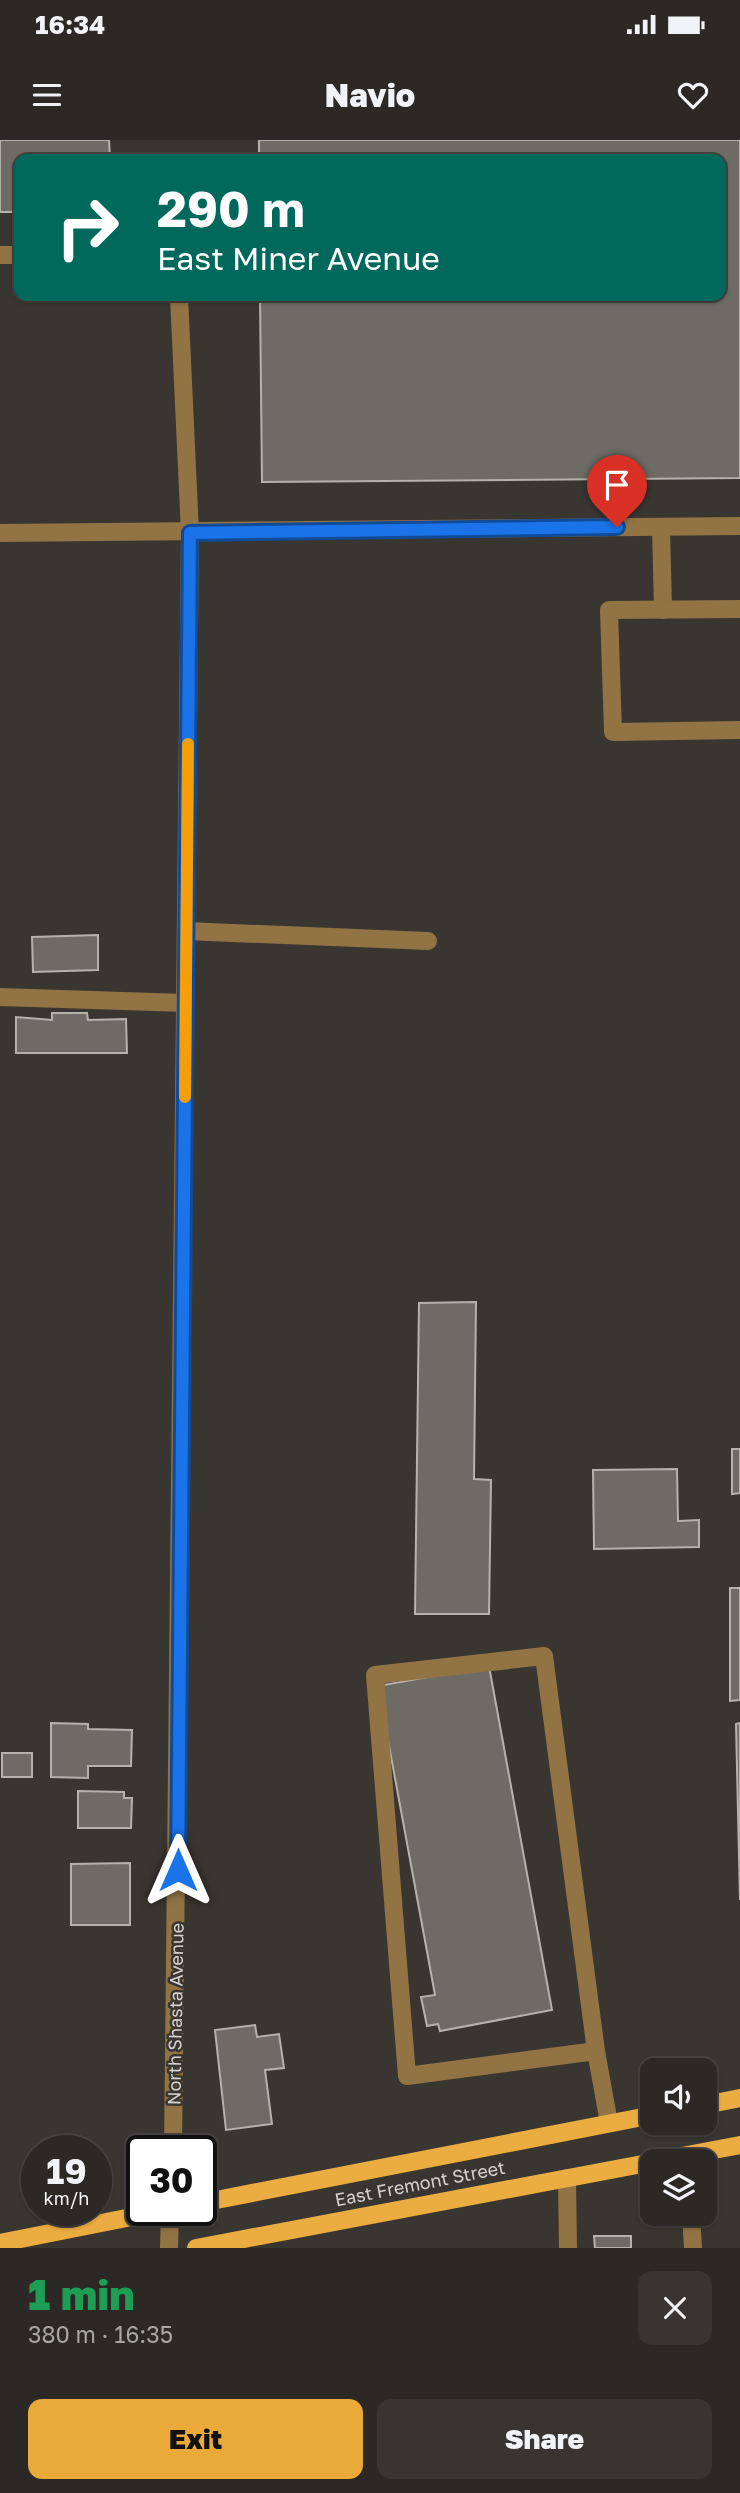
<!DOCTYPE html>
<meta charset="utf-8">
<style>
:root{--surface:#2b2825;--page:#373432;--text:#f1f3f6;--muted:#a6a6a7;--line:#474442;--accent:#eaaa39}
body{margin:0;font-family:"Golos Text",sans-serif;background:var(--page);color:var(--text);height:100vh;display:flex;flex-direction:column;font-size:26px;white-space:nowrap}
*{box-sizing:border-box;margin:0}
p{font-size:23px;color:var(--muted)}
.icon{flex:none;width:38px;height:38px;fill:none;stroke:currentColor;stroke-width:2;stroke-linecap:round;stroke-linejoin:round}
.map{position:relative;height:2108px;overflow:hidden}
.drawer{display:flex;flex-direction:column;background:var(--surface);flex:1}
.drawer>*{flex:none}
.top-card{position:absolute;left:14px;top:14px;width:712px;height:147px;border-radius:14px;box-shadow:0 2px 5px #0004,0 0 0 2px var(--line);background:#00695c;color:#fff;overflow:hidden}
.buttons{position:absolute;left:640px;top:1918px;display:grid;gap:14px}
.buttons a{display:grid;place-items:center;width:77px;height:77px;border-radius:14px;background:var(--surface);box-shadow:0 2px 5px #0004,0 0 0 2px var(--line);font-size:35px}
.speed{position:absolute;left:21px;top:1995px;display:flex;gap:14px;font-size:35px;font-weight:700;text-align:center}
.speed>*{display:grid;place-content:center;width:91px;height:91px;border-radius:50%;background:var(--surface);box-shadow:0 2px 5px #0004,0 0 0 2px var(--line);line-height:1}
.speed small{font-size:18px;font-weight:400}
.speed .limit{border:4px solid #111;border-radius:10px;background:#fff;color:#111}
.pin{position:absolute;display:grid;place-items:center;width:60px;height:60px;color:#fff;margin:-72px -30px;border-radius:50% 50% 50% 0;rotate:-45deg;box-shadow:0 0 7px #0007}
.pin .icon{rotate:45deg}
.me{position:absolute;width:77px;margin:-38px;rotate:0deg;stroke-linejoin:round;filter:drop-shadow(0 0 5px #0008)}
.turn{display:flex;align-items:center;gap:24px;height:147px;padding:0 28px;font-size:32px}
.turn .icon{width:91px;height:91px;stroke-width:2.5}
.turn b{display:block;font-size:49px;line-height:60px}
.round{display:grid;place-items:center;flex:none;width:74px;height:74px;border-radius:14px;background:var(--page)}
.overview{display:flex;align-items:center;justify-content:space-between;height:119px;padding:0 28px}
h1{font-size:42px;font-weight:800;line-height:52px;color:#1e9e55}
.primary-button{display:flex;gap:14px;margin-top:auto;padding:14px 28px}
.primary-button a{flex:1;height:80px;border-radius:14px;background:var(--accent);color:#111;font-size:28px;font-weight:800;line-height:80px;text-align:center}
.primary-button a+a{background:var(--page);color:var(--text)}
.status{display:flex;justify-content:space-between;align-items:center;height:49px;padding:0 35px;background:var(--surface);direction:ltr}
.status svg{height:19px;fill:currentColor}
header{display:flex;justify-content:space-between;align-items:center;height:91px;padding:0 28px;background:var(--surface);font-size:32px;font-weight:800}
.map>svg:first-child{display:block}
.building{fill:#6e6b65;stroke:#b5b1ab;stroke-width:2}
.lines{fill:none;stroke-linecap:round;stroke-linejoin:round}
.minor{stroke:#917344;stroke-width:18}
.major{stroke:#ebac41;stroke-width:18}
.route-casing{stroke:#114b97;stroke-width:18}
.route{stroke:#1a73e8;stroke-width:12}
.slow{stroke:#f59e0b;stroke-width:12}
.labels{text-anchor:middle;stroke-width:5;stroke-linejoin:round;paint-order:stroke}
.street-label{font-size:18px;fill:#d6d3d0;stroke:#393631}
</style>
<div class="status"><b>16:34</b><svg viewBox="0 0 49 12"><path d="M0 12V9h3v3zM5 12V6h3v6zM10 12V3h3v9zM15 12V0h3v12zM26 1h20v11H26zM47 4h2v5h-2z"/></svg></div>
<header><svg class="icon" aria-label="menu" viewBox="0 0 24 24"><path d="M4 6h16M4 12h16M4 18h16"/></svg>Navio<svg class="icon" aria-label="heart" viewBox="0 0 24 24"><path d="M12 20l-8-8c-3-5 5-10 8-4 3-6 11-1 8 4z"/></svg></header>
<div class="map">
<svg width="740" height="2108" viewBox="0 0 740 2108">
<rect width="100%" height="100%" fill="#393631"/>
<g class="building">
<polygon points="0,0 109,0 110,19 19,19 19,72 0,72"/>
<polygon points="259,0 740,0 740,338 262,342 260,156 721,156 721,19 259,19"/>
<polygon points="98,795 98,830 33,832 32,797"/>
<polygon points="52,873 87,873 88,880 126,879 127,913 16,913 16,877 52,880"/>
<polygon points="476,1162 474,1339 491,1340 489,1474 415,1474 419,1163"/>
<polygon points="732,1309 740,1309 740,1353 732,1354"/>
<polygon points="677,1329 678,1381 699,1380 699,1407 594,1409 593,1330"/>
<polygon points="730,1448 740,1448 740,1560 730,1561"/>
<polygon points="489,1526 552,1870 440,1891 438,1884 427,1886 421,1857 435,1855 378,1546"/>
<polygon points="51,1583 88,1584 88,1589 132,1590 131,1626 88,1626 88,1638 51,1637"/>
<polygon points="740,1583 740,1760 736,1584"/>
<rect x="2" y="1613" width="30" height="24"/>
<polygon points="78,1651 124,1652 124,1658 132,1658 131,1688 78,1688"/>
<polygon points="130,1723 130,1785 71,1785 71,1724"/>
<polygon points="255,1885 257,1897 279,1894 284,1928 265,1930 272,1984 226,1990 215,1890"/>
<polygon points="594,2096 631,2096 631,2108 595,2108"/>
</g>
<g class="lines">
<g class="minor">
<polyline points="0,115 19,115"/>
<polyline points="661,387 663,470"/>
<polyline points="0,393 740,386"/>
<polyline points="740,469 609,470 613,592 740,590"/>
<polyline points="186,791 428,801"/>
<polyline points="0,857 185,863"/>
<polyline points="596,1911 407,1936 375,1535 544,1516 596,1911 609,1983"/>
<polyline points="173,2011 190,393 179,156"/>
<polyline points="567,2038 568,2108"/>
<polyline points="691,2074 693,2108"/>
<polyline points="169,2108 170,2070"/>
</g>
<g class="major">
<polyline points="705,1965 740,1958"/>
<polyline points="655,2021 740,2005"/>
<polyline points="201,2063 653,1975"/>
<polyline points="0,2103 167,2070"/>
<polyline points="196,2108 653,2022"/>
</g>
</g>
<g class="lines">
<defs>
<polyline id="route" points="178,1730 190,393 617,387"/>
</defs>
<use href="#route" class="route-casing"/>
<use href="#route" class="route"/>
<polyline class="slow" points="185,957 188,604"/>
</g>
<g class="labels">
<g class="street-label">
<text transform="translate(176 1874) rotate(-89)" y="6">North Shasta Avenue</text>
<text transform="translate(420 2044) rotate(-11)" y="6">East Fremont Street</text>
</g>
</g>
</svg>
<div class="buttons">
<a><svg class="icon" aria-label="sound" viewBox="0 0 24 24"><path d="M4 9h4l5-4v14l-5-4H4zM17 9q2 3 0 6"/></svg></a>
<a><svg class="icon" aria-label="layers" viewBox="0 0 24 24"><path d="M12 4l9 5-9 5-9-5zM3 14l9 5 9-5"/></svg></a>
</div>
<div class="speed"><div>19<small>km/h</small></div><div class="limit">30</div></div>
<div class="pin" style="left:617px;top:387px;background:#d93025"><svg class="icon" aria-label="arrive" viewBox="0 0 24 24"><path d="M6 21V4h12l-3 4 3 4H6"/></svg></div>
<svg class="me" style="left:178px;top:1730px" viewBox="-20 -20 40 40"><path d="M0-17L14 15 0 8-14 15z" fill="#1a73e8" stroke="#fff" stroke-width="4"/></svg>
<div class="top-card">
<div class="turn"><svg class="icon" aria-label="right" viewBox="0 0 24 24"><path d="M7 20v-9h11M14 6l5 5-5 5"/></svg><div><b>290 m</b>East Miner Avenue</div></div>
</div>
</div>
<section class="drawer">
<div class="overview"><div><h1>1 min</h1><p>380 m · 16:35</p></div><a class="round"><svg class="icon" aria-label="close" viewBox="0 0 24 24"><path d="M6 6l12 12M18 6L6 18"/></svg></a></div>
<div class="primary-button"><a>Exit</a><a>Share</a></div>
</section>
